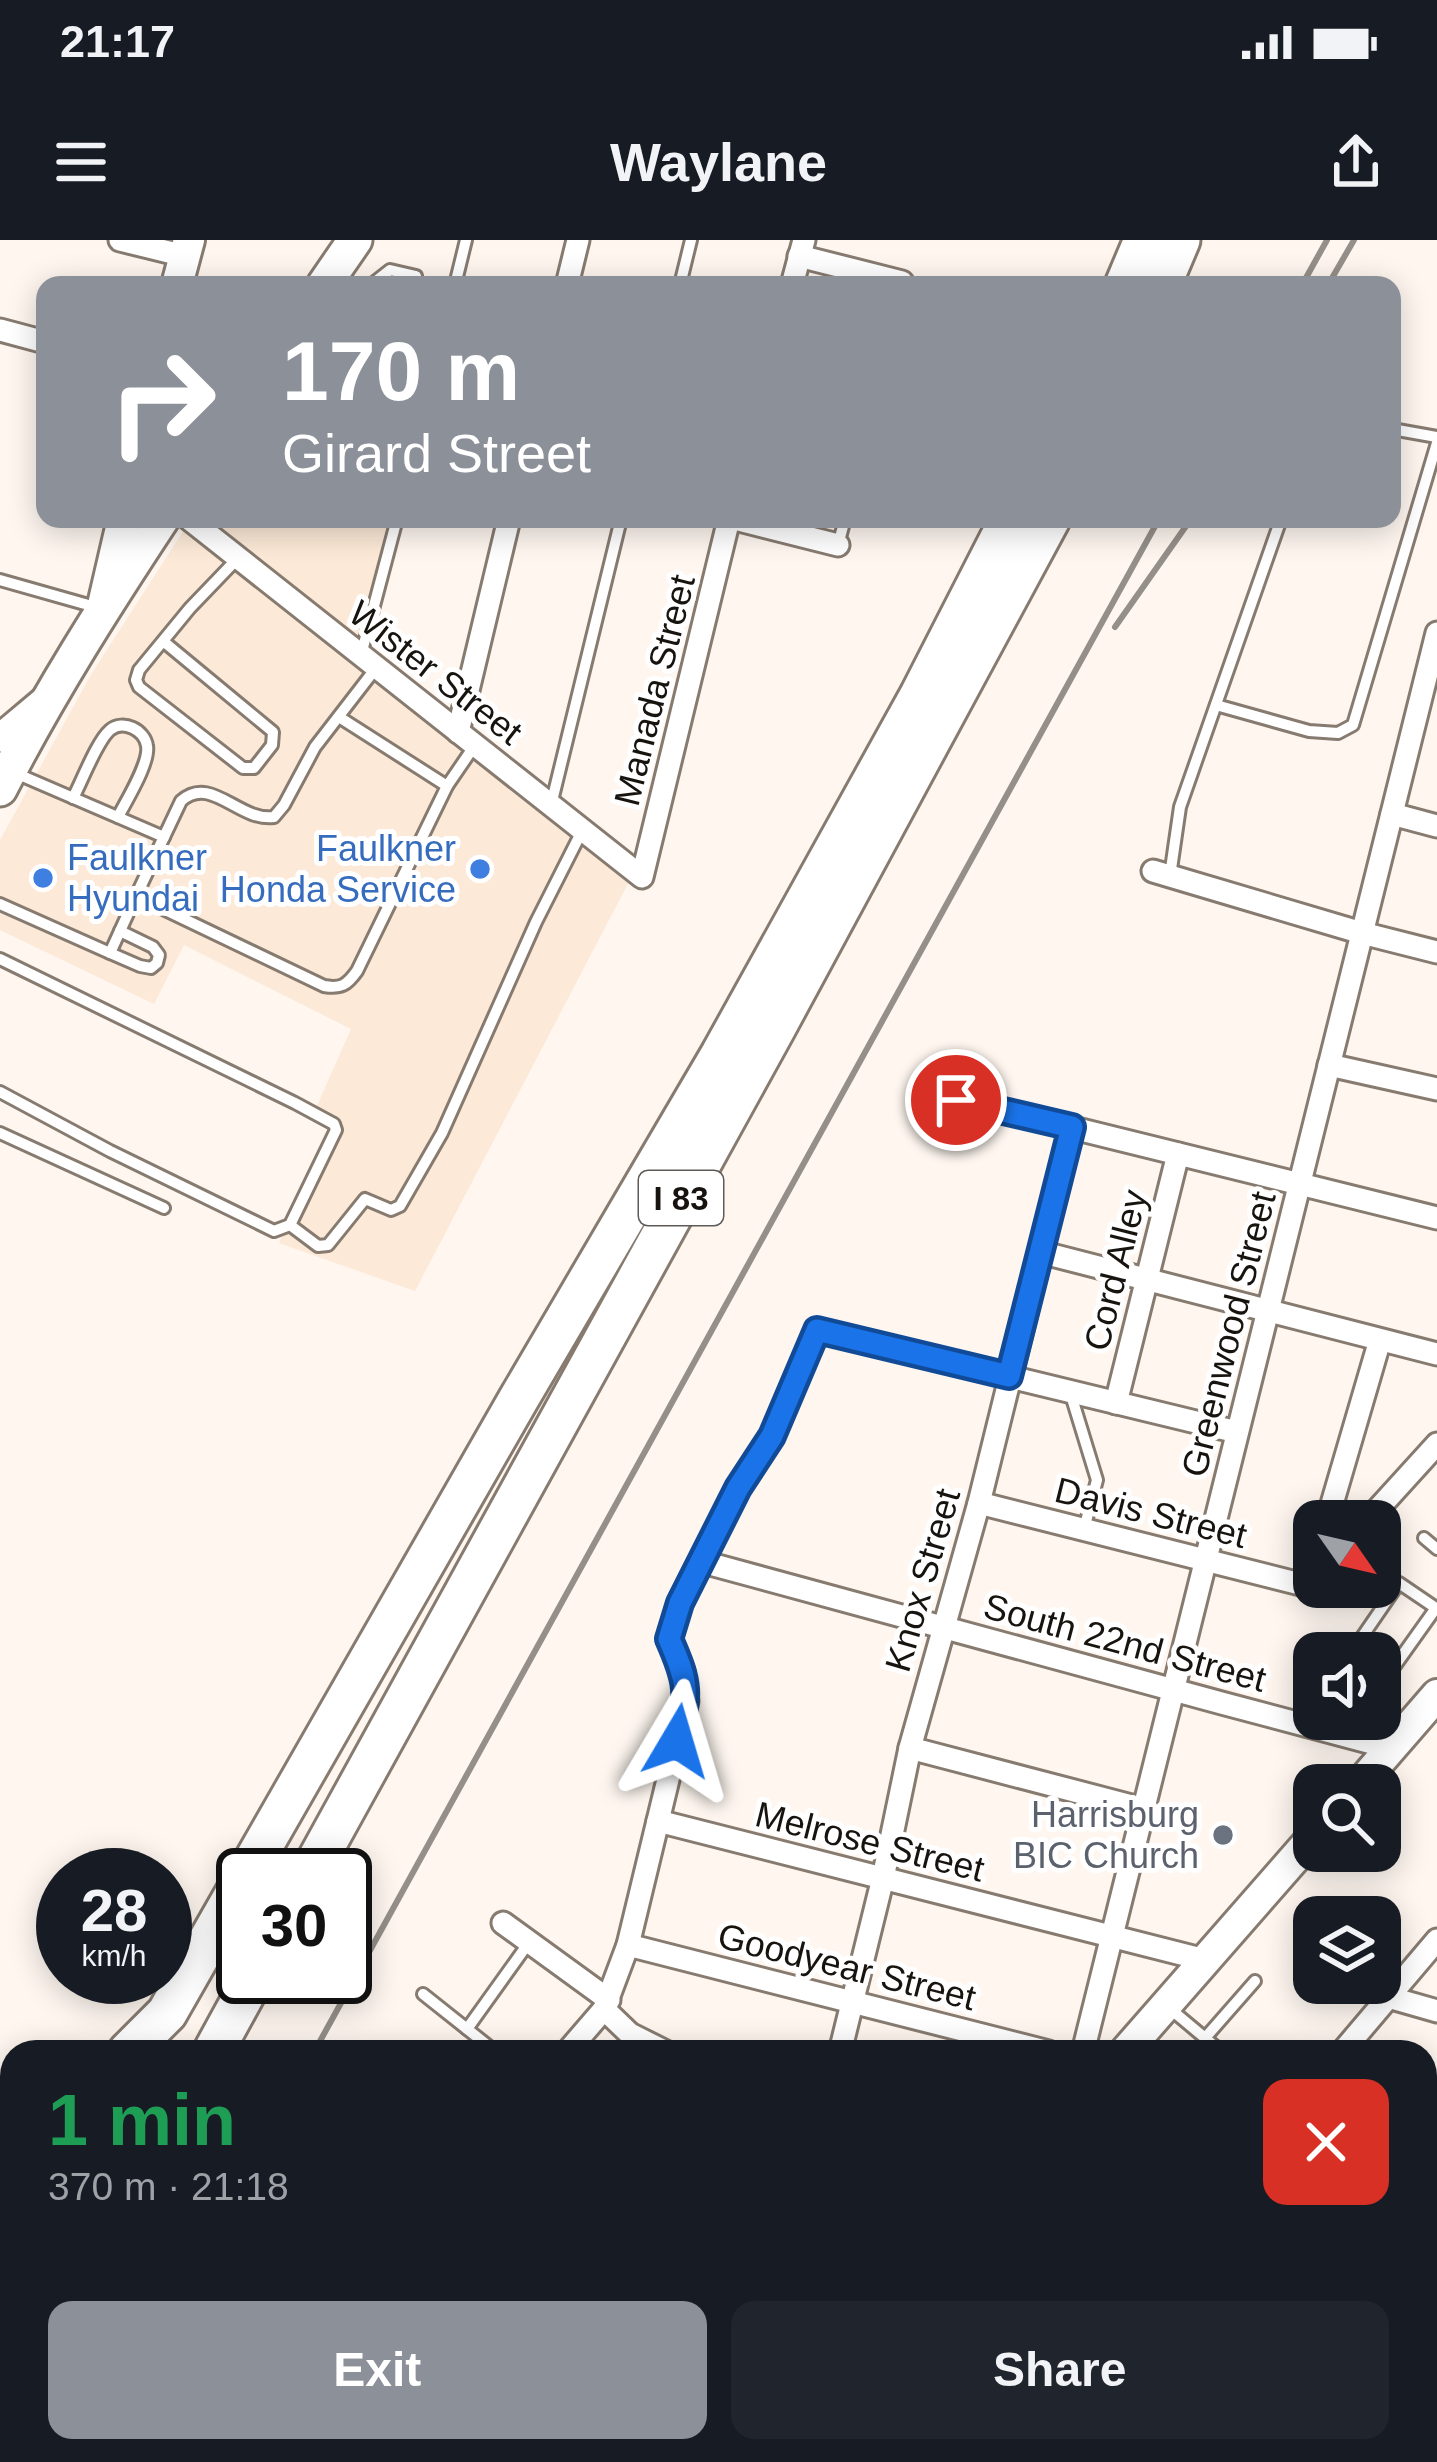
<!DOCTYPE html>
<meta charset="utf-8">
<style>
:root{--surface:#171b24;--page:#20242c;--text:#f1f3f6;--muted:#9ea1a6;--accent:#8c9099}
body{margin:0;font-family:Arial,sans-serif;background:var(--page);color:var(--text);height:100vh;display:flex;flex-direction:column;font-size:45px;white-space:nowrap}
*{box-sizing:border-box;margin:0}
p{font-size:39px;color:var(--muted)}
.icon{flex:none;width:66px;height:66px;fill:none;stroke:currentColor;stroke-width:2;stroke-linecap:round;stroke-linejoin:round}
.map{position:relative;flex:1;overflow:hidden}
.side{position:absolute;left:0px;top:1800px;width:1437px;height:423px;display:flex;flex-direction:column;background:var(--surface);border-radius:36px 36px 0 0;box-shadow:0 6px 30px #0003}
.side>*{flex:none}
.guide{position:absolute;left:36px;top:36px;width:1365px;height:252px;border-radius:24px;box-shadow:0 6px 30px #0003;background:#8c9099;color:#fff;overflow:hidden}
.needle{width:78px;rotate:124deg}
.controls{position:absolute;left:1293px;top:1260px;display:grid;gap:24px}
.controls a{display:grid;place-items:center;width:108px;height:108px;border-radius:24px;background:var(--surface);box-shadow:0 6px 30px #0003;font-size:60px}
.speed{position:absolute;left:36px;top:1608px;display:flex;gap:24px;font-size:60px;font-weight:700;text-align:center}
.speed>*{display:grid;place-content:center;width:156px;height:156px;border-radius:50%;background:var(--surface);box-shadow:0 6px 30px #0003;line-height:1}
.speed small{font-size:30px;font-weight:400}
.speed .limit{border:6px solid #111;border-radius:18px;background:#fff;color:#111}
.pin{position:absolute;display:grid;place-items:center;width:102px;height:102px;color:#fff;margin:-51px;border:6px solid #fff;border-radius:50%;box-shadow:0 3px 12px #0007}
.me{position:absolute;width:132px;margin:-66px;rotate:7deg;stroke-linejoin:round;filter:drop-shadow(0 0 9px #0008)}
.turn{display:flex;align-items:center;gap:42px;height:252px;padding:0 48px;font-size:54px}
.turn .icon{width:156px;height:156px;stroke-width:2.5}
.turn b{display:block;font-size:84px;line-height:102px}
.round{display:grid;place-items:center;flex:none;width:126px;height:126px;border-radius:24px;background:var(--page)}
.overview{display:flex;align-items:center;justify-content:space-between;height:204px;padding:0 48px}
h1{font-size:72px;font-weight:800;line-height:90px;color:#1e9e55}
.cta{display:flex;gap:24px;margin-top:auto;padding:24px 48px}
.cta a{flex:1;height:138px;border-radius:24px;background:var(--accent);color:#fff;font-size:48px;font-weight:800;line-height:138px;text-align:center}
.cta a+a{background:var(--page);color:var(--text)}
.status{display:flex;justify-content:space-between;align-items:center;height:84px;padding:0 60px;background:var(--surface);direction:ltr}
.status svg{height:33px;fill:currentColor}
header{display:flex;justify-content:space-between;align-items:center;height:156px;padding:0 48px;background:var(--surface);font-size:54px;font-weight:800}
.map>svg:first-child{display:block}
.built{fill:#fce9d7}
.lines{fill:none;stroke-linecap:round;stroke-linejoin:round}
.service-casing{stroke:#877b70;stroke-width:16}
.minor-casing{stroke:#877b70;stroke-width:27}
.tertiary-casing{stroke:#877b70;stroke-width:33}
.secondary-casing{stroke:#877b70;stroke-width:36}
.primary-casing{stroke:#877b70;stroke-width:39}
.motorway-casing{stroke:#877b70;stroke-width:45}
.service{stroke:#fff;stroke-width:10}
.minor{stroke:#fff;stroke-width:21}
.tertiary{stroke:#fff;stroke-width:27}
.secondary{stroke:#fff;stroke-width:30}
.primary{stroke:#fff;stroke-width:33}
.motorway{stroke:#fff;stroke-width:39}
.rail{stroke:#958f89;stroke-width:6}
.route-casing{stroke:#114b97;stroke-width:30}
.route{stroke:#1a73e8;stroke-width:21}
.shop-dot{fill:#3f7fe0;stroke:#fff;stroke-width:4.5}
.worship-dot{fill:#6b7280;stroke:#fff;stroke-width:4.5}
.labels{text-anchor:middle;stroke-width:10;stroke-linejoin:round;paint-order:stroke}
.shield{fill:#fff;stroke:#5d5a57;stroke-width:3}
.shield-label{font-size:33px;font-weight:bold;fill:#17130f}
.street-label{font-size:36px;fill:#17130f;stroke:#fff}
.shop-label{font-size:36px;fill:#366cbe;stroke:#fff;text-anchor:end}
.worship-label{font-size:36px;fill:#5b616d;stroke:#fff;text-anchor:end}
</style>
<div class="status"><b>21:17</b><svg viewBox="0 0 49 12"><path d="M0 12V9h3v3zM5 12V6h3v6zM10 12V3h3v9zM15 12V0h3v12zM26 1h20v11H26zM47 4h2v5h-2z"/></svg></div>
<header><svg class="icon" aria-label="menu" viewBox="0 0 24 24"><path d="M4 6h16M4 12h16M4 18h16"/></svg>Waylane<svg class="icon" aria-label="share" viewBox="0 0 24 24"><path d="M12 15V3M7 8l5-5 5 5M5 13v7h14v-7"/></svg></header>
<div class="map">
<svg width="1437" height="2222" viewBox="0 0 1437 2222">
<rect width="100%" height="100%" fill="#fef6ef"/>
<polygon class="built" points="191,279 393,279 355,424 632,636 415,1051 279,1003 334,879 316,868 351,789 184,705 154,764 0,690 0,600 92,433"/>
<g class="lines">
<defs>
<g id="service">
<polyline points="371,45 390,30 416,36 418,45"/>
<polyline points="455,45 466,0"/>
<polyline points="680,45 691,0"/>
<polyline points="1392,189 1437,197"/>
<polyline points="838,305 845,279"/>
<polyline points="0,340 99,368"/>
<polyline points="163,401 273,492 272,505 254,528 243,528 139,447 136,440 139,430 190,368 238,318"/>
<polyline points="361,415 397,279"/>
<polyline points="1216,465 1309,491 1338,493 1353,485 1437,203"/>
<polyline points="339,477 447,546"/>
<polyline points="13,532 164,597"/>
<path d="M73,558c9,-17 24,-57 37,-68 13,-11 35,0 37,16 3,17 -21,55 -29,71"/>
<polyline points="551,565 621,279"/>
<polyline points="1170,636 1180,567 1281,279"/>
<path d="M136,656l45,-95c30,-27 58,21 93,16l10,-12 31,-58 61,-79"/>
<path d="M0,664l110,49 26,-57 188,90c17,3 23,-1 33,-15l90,-185 28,-41"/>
<polyline points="110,713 140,726 151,728 157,723 159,715 153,707 120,691"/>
<polyline points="0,719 295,863 334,884 336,890 290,985 274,991 110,911 0,852"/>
<polyline points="0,893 164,968"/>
<polyline points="290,985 318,1006 328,1005 365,959 391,970 400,966 442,893 536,682 583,589"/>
<polyline points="1071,1155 1097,1240 1084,1289"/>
<polyline points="1424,1298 1437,1309"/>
<polyline points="1351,1413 1399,1343 1436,1368 1384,1441 1380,1438"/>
<polyline points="423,1754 496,1812"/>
<polyline points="1168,1767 1205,1798 1255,1741"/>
<polyline points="467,1789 530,1701"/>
<polyline points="1205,1798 1222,1812"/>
<polyline points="216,2222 226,2211"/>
<polyline points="351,2222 360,2211"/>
<polyline points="625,2222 634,2211"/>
</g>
<g id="minor">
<polyline points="120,0 185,16"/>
<polyline points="799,16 902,42"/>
<polyline points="567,45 578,0"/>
<polyline points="792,45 804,0"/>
<polyline points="0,90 45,102"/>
<polyline points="189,279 642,637 729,279"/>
<polyline points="735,279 838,305"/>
<polyline points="458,492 509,279"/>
<polyline points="1392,574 1437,586"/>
<polyline points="1153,631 1362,693 1437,712"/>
<polyline points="1329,825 1437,849"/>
<polyline points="956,859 1437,978"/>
<polyline points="1040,1012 1437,1114"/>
<polyline points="1116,1163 1178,914"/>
<polyline points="979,1263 1308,1346"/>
<polyline points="1327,1281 1380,1100"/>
<polyline points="1367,1281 1437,1204"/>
<path d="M703,1322c229,61 458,126 688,186"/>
<polyline points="910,1508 1143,1569"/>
<polyline points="658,1581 1205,1720"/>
<polyline points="503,1683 609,1760"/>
<polyline points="628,1705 1049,1812"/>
<polyline points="1388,1757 1437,1771"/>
<polyline points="604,1769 630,1794 666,1812"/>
<polyline points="567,1812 604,1769 628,1705 687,1461 683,1431 669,1399 680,1362 738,1248 772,1196 817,1090 1237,1192"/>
<polyline points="840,1812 883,1638 910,1508 979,1263 1072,887"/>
<polyline points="1083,1812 1437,393"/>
<polyline points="1342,1812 1437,1700"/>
<polyline points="1425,1906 1437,1909"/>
<polyline points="1425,2036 1437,2039"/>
<polyline points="1425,2168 1437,2171"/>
<polyline points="283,2211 296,2222"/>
<polyline points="1111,2211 1123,2222"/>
<polyline points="486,2222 496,2211"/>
<polyline points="960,2222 970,2211"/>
</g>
<polyline id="tertiary" points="0,498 44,461"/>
<g id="secondary">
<polyline points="177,45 189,0"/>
<polyline points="104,361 123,279"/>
<polyline points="1359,1545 1437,1455"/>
<polyline points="1125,1812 1314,1596"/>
<polyline points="781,2222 791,2211"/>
</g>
<g id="primary">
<polyline points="324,45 355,0"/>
<path d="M0,549c48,-94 104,-182 162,-270"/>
</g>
<g id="motorway">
<polyline points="1125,45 1144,0"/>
<polyline points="1161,45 1180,0"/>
<polyline points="246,1635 518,1160 721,814 920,455 1010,279"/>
<polyline points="309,1635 775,789 1050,279"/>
<polyline points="128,1812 167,1773 243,1640"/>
<polyline points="213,1812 254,1737"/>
<polyline points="0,2031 12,2009"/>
<polyline points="0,2197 12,2176"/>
</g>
</defs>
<use href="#service" class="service-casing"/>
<use href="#minor" class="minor-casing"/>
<use href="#tertiary" class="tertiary-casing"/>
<use href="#secondary" class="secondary-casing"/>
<use href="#primary" class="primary-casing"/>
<use href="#motorway" class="motorway-casing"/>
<use href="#service" class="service"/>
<use href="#minor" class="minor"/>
<use href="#tertiary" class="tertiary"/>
<use href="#secondary" class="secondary"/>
<use href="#primary" class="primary"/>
<use href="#motorway" class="motorway"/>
<g class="rail">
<polyline points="1302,45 1327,0"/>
<polyline points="1328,45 1354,0"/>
<polyline points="1115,387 1191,279"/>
<polyline points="314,1812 1159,279"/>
<polyline points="85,2222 91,2211"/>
</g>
</g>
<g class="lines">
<defs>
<path id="route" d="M677,1501c12,-48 12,-57 -8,-102l11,-36 58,-115 34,-52 45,-106 192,46 63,-249 -116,-27"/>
</defs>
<use href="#route" class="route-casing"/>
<use href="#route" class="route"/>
</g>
<g class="shop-dot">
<circle cx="480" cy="629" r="12"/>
<circle cx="43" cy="638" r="12"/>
</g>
<circle class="worship-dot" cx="1223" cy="1595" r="12"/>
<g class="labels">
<rect class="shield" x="639" y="931" width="84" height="54" rx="9"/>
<g class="shield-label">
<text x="681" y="970">I 83</text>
</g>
<g class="street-label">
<text transform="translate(436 432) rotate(38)" y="13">Wister Street</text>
<text transform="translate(654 450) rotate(-76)" y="13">Manada Street</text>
<text transform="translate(1115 1030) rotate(-76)" y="13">Cord Alley</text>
<text transform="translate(1228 1094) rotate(-76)" y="13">Greenwood Street</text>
<text transform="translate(1151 1272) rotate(14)" y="13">Davis Street</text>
<text transform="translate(922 1340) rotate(-74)" y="13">Knox Street</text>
<text transform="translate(1125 1402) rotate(15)" y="13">South 22nd Street</text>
<text transform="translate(870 1601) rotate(14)" y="13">Melrose Street</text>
<text transform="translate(847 1726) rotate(14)" y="13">Goodyear Street</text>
</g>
<g class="shop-label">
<text x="456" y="621">Faulkner<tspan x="456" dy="41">Honda Service</tspan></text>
<text x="67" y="630" text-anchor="start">Faulkner<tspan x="67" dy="41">Hyundai</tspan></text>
</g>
<g class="worship-label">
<text x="1199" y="1587">Harrisburg<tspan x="1199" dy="41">BIC Church</tspan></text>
</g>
</g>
</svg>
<div class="controls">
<a><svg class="needle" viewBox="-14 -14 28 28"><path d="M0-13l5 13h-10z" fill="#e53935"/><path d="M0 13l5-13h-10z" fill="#9ea1a6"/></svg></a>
<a><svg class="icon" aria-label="sound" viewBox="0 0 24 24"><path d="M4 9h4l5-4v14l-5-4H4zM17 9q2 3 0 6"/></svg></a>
<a><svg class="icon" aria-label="search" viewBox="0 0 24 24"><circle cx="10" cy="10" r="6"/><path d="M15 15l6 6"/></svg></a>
<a><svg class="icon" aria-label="layers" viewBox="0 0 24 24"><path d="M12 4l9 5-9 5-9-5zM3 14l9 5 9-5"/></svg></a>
</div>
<div class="speed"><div>28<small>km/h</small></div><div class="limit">30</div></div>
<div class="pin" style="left:956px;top:860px;background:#d93025"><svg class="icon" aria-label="arrive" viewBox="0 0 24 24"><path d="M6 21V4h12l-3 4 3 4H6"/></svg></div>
<svg class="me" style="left:677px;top:1501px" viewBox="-20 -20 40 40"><path d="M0-17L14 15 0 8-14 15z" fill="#1a73e8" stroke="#fff" stroke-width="4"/></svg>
<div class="guide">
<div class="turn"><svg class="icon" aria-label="right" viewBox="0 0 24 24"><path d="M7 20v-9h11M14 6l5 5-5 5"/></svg><div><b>170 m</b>Girard Street</div></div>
</div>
<section class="side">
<div class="overview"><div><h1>1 min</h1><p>370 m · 21:18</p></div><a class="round" style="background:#d93025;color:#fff"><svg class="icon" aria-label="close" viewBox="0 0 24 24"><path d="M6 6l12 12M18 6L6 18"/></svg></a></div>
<div class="cta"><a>Exit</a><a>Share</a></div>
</section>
</div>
